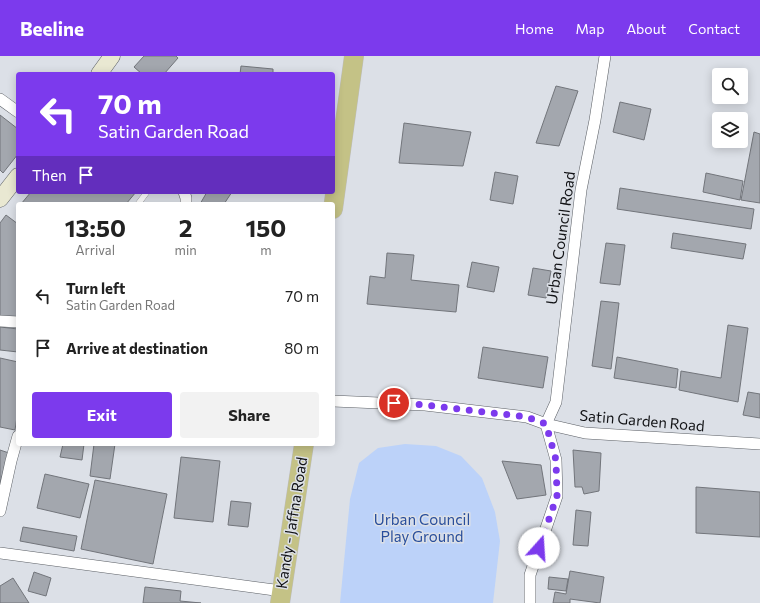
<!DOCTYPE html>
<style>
:root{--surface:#fff;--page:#f2f2f2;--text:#222;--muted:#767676;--accent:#7c3aed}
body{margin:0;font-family:Commissioner,sans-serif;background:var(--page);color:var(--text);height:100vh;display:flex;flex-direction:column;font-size:15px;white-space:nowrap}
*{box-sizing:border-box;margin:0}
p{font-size:13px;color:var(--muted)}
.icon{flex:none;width:22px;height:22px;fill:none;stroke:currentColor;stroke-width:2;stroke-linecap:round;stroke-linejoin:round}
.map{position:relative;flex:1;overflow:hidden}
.sheet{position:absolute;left:16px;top:146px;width:319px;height:244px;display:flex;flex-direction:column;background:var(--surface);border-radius:4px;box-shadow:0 2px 10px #0003}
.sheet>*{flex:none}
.hud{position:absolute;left:16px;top:16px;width:319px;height:122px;border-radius:4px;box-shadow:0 2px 10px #0003;background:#7c3aed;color:#fff;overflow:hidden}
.tools{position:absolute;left:712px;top:12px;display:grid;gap:8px}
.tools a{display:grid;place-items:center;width:36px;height:36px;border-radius:4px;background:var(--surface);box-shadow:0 2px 10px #0003;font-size:20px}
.pin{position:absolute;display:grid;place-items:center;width:34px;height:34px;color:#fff;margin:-17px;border:2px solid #fff;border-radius:50%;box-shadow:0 1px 4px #0007}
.me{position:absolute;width:44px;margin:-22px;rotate:19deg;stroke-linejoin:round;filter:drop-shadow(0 0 3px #0008)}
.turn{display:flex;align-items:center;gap:14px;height:84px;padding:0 16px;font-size:18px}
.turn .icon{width:52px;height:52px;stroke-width:2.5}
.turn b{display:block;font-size:28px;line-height:34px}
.then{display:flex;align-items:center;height:38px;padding:0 16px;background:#0003;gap:8px;font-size:15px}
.eta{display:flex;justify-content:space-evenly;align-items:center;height:68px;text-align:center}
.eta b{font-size:24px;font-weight:700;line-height:28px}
.cta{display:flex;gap:8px;margin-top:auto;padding:8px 16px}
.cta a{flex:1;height:46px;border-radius:4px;background:var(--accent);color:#fff;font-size:16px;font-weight:700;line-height:46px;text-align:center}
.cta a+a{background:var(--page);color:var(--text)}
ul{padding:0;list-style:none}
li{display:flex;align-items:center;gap:12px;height:52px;padding:0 16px}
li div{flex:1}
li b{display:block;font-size:15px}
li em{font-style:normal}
header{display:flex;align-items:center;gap:24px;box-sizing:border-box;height:56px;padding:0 20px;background:var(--accent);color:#fff}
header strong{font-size:19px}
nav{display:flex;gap:22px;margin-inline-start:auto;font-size:14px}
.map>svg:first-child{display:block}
.green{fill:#bcd2f9}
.building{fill:#a3a7ae;stroke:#72757b}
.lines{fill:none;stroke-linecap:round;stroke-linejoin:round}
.service-casing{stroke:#5b5f65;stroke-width:6}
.minor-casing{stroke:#5b5f65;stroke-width:12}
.secondary-casing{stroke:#5b5f65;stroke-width:17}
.trunk-casing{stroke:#bdbdbe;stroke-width:20}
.service{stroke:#fff;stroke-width:5.5}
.minor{stroke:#fff;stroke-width:11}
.secondary{stroke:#e9e8d2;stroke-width:16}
.trunk{stroke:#c4c286;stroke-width:19}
.route{stroke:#7c3aed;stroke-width:7;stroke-dasharray:0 12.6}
.labels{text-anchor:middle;stroke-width:3;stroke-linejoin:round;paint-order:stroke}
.street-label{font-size:15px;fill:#121316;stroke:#dce0e7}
.park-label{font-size:15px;fill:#284e9c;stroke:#dce0e7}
</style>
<header>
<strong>Beeline</strong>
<nav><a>Home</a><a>Map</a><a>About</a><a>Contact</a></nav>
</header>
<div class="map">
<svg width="760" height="547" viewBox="0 0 760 547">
<rect width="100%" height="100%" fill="#dce0e7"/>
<polygon class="green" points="405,388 436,390 461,400 482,422 495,456 500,485 493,547 340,547 350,443 359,407 378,392"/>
<g class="building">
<polygon points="144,0 176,0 178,2 164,18 142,18 134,11"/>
<polygon points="241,10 273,13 273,18 240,18"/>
<polygon points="556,30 578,35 559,90 536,87"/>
<polygon points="620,46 651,53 644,84 613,76"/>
<polygon points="0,59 18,73 18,98 3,117 0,114"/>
<polygon points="404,67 471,76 463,110 399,107"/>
<polygon points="754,76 760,78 760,147 741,144"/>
<polygon points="495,116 518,120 513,148 490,144"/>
<polygon points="706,117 743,125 740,144 703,136"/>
<polygon points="620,132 754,153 751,173 617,153"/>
<polygon points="31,136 136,136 126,148 21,148"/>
<polygon points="207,136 232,136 224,148 200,148"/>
<polygon points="6,159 18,168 18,263 0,262 0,167"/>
<polygon points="673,177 746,188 743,203 671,192"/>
<polygon points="606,187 625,189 620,229 600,227"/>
<polygon points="387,197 414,199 411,224 459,229 456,256 367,248 370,220 385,222"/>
<polygon points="472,206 499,211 494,236 467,231"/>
<polygon points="533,212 551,215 546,242 528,239"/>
<polygon points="601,245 619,247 611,313 592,310"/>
<polygon points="728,269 748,272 738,346 679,334 681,315 721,322"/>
<polygon points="0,271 18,273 18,296 0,294"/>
<polygon points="483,291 548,301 543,332 478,322"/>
<polygon points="617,301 678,313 676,332 614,322"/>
<polygon points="0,302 18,306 18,354 15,374 0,371"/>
<polygon points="748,336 760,338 760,362 743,359"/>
<polygon points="63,388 84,388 82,404 60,401"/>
<polygon points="94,388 115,388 110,423 90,420"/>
<polygon points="0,394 9,397 0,428"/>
<polygon points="573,394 601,397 599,435 584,438 582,431 575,431"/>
<polygon points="181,401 220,405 213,466 174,462"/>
<polygon points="502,405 541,409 546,439 517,443"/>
<polygon points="45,418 89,428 80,462 37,452"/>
<polygon points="95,424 167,438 153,508 81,493"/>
<polygon points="696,431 760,436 760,481 696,477"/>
<polygon points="231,445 251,447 248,471 228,469"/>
<polygon points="576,454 591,456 588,490 573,489"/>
<polygon points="23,471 77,480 74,495 20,485"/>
<polygon points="570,515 604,521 600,547 570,543 570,547 553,547 555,536 566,538"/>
<polygon points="34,516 51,522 46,540 28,535"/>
<polygon points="549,521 568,523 566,535 548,533"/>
<polygon points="13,522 29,547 0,547 0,530"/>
<polygon points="145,531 181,535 180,545 201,547 143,547"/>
</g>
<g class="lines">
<defs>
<polyline id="service" points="138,148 147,136"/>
<g id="minor">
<polyline points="0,43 18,56"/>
<polyline points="184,136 186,142 186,148"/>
<polyline points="0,265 18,266"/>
<polyline points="333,345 425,349 527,361 546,368 585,377 760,388"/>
<polyline points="0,455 11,405 18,380"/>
<polyline points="0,497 282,535"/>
<polyline points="530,547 530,519 557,440 556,404 546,368 556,346 581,134 595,64 605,0"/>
</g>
<g id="secondary">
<polyline points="99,18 112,0"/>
<polyline points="0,143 18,120"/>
</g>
<g id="trunk">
<polyline points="333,153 354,0"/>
<polyline points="280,547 304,388"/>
</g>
</defs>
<use href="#service" class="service-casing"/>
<use href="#minor" class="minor-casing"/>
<use href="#secondary" class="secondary-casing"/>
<use href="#trunk" class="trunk-casing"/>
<use href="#service" class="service"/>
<use href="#minor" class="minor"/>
<use href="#secondary" class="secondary"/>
<use href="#trunk" class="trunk"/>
</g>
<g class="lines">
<polyline class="route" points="394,347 425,349 527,361 546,368 556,404 557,440 539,492"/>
</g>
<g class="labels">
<g class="street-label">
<text transform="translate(561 182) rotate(-82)" y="5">Urban Council Road</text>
<text transform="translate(642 365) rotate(5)" y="5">Satin Garden Road</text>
<text transform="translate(292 467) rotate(-81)" y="5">Kandy - Jaffna Road</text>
</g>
<g class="park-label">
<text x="422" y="469">Urban Council<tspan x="422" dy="17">Play Ground</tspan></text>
</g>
</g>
</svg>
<div class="tools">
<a><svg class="icon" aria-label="search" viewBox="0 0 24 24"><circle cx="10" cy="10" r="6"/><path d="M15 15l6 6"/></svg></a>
<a><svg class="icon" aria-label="layers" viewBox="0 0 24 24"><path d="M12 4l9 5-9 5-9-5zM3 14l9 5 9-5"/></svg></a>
</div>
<div class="pin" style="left:394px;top:347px;background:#d93025"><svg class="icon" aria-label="arrive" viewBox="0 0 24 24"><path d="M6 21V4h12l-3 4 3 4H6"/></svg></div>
<svg class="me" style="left:539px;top:492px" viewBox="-20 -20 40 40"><circle r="19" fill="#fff"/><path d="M0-13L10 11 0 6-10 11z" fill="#7c3aed"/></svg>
<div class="hud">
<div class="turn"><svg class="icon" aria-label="left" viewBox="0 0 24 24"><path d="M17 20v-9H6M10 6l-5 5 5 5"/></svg><div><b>70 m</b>Satin Garden Road</div></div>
<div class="then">Then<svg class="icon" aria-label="arrive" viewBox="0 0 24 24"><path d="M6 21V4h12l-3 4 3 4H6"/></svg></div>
</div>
<section class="sheet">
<div class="eta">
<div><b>13:50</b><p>Arrival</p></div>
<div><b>2</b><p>min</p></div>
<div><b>150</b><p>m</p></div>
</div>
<ul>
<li><svg class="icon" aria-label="left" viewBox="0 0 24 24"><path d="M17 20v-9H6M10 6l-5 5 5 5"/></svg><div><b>Turn left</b><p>Satin Garden Road</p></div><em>70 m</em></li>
<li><svg class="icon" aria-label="arrive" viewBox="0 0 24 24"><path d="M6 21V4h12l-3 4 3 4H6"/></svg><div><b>Arrive at destination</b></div><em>80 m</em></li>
</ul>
<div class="cta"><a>Exit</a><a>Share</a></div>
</section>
</div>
